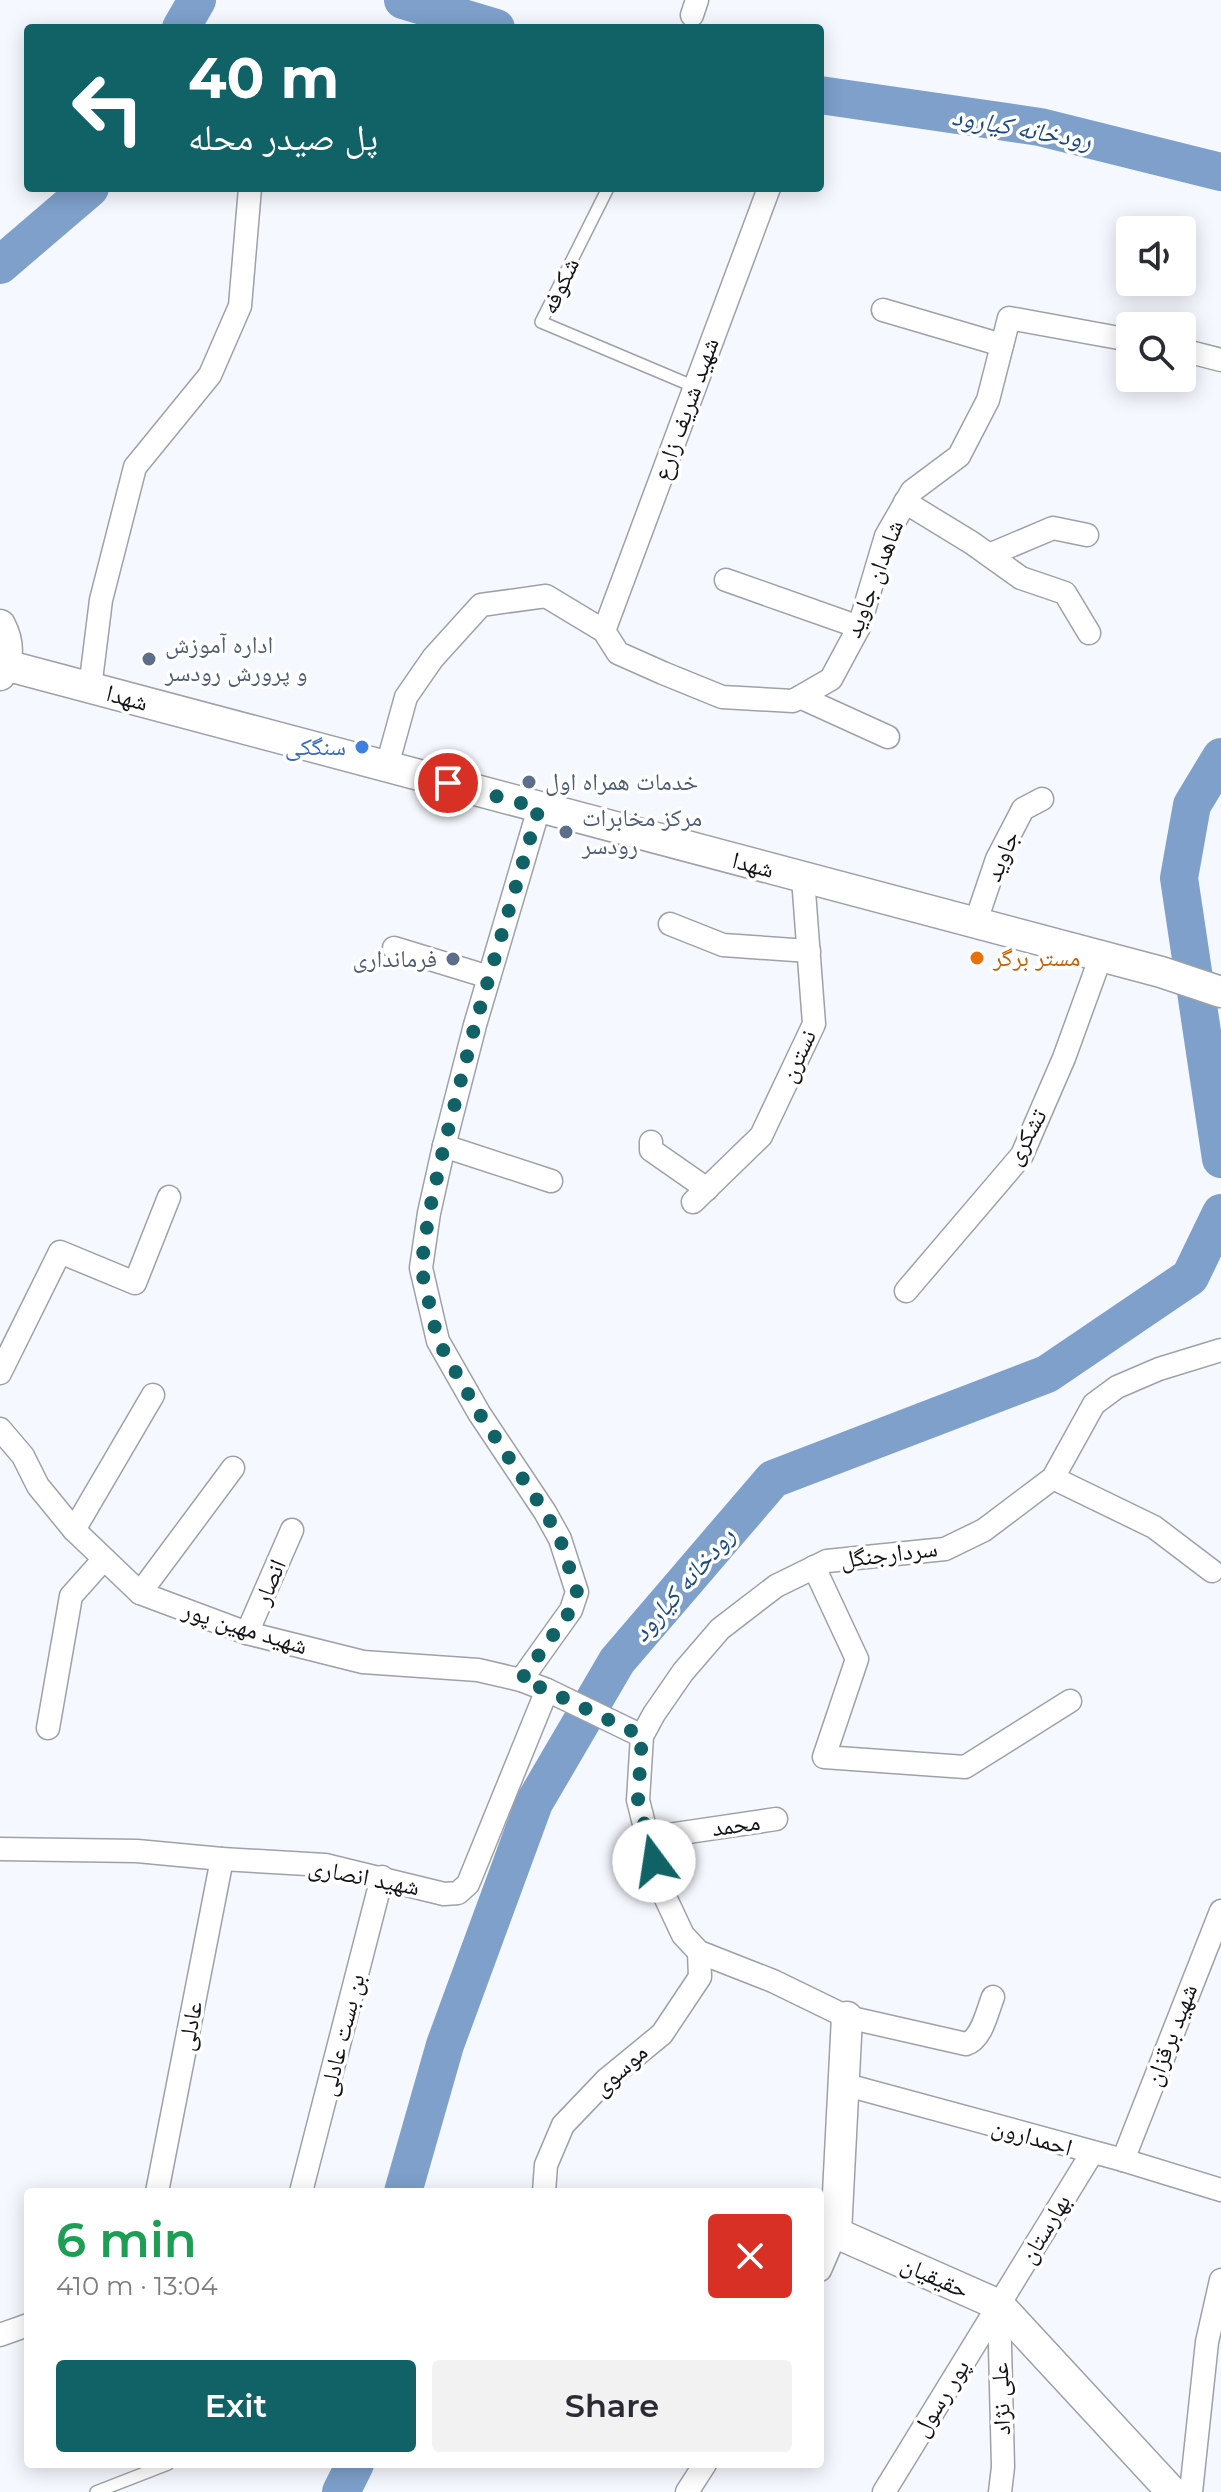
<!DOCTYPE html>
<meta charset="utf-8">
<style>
:root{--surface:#fff;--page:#f2f2f3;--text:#2b2b33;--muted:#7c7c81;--accent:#116266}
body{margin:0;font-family:Montserrat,"Noto Naskh Arabic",sans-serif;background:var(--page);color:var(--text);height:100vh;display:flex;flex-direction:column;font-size:30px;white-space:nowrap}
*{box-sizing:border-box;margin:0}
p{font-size:26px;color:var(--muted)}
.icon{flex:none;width:44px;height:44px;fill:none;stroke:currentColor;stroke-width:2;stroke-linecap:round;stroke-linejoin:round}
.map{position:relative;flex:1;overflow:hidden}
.drawer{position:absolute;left:24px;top:2188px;width:800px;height:280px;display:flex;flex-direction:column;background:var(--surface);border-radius:8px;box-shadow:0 4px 20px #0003}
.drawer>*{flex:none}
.hud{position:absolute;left:24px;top:24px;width:800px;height:168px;border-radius:8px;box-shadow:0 4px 20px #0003;background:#116266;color:#fff;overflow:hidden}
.controls{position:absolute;left:1116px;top:216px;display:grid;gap:16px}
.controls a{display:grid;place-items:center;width:80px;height:80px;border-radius:8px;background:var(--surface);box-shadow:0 4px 20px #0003;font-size:40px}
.pin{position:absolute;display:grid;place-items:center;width:68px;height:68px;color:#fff;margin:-34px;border:4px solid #fff;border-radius:50%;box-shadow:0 2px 8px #0007}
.me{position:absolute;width:88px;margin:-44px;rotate:346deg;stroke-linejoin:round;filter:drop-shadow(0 0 6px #0008)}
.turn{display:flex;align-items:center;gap:28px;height:168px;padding:0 32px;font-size:36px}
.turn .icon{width:104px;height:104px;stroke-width:2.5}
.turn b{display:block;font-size:56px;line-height:68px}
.round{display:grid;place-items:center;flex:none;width:84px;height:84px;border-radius:8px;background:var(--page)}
.head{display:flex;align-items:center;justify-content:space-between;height:136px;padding:0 32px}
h1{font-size:48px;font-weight:600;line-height:60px;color:#1e9e55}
.cta{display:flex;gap:16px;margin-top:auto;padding:16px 32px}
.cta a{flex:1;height:92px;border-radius:8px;background:var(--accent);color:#fff;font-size:32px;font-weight:600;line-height:92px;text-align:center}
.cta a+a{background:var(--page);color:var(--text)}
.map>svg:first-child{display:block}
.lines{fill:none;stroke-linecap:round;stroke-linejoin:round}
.river{stroke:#7ea0cb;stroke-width:38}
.lane-casing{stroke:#9ea1a7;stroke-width:14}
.street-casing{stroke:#9ea1a7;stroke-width:25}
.secondary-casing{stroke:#9ea1a7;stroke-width:33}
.lane{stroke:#fff;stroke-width:11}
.street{stroke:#fff;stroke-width:22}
.secondary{stroke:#fff;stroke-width:30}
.route{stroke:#116266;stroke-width:14;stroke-dasharray:0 25.2}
.service-dot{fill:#5c6f8a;stroke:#fff;stroke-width:3}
.shop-dot{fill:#3f7fe0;stroke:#fff;stroke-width:3}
.food-dot{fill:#e8710a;stroke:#fff;stroke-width:3}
.labels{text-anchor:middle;stroke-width:7;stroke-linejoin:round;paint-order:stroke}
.street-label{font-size:24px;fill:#121315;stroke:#fff}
.service-label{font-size:24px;fill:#4e5e75;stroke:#fff;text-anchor:start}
.shop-label{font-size:24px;fill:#366cbe;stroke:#fff;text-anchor:end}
.food-label{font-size:24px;fill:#c56008;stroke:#fff;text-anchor:start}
.water-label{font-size:26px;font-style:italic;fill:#1c4a80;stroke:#fff}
</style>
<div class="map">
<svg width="1221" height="2492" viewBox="0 0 1221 2492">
<rect width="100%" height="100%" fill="#f5f8fe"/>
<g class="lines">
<g class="river">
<polyline points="403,0 496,28"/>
<polyline points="181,28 197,0"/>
<polyline points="820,95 1040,127 1221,172"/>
<polyline points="0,265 90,188"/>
<polyline points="1221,757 1192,805 1179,878 1221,1159"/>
<polyline points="403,2192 445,2045 534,1803 617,1661 773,1479 1047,1374 1190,1277 1221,1213"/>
<polyline points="341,2492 355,2464"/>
</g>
<defs>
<g id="lane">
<polyline points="608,188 541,322 695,387"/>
<polyline points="96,2492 168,2464"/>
</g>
<g id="street">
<polyline points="692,15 697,0"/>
<polyline points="883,310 1002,345"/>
<polyline points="1182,350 1221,360"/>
<polyline points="905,502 972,543 1021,578 1065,593 1089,633"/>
<polyline points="989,555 1053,528 1087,535"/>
<polyline points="726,580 859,627"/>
<polyline points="604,631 769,188"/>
<polyline points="90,688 101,600 135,467 210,375 240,306 250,188"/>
<polyline points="800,697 888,737"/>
<polyline points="387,766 406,697 433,658 481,605 546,596 604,631 618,653 663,673 722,697 793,701 831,679 859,627 886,536 912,491 959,456 988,400 1009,318 1130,340"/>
<polyline points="670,924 723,945 809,951"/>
<polyline points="975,924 997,859 1023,809 1042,799"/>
<polyline points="394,948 489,977"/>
<polyline points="651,1142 651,1150 707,1189"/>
<polyline points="444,1146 551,1181"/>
<polyline points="693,1202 761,1136 814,1024 803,878"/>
<polyline points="906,1291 1022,1155 1064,1058 1101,956"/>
<polyline points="0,1373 60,1252 135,1283 169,1197"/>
<polyline points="0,1429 23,1456 38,1486 74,1530 140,1593 247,1633 363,1662 478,1670 521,1680 547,1690 642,1736"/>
<polyline points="1053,1478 1154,1527 1212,1571"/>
<polyline points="74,1530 153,1395"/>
<polyline points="814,1567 857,1659 824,1757 965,1767 1070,1701"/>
<polyline points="140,1593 233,1468"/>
<polyline points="247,1633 292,1530"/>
<polyline points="521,1680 571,1610 577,1592 560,1539 545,1512 479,1413 438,1341 421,1268 429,1213 444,1146 475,1025 539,808"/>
<polyline points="48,1728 71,1596 104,1559"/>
<polyline points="648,1838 776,1819"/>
<polyline points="0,1849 137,1851 222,1859 325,1865 444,1894 458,1893 468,1884 547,1690"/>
<path d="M993,1997c-6,15 -11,42 -27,47l-119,-27 -74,-36 -74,-29 -16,-17 -24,-51 -21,-84 4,-64 12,-22 29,-42 37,-43 56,-43 51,-25 118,-12 39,-19 69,-52 41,-74 23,-17 42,-18 62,-19"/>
<polyline points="843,2084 1123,2160 1221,2190"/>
<polyline points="1123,2160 1221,1911"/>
<polyline points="157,2192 222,1859"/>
<polyline points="301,2192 382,1877"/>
<polyline points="544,2192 546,2165 563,2125 606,2080 662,2034 700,1977 699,1952"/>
<polyline points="820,2270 836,2233"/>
<polyline points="999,2306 1003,2467 1000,2492"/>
<polyline points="0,2335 28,2325"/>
<polyline points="687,2492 705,2464"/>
<polyline points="884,2492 1092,2153"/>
<polyline points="1191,2492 1207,2342 1221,2280"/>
</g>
<g id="secondary">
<path d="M0,625c9,17 10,32 0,50"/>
<polyline points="5,665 1161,972 1221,992"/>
<polyline points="847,2017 836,2233 999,2305 1172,2492"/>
</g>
</defs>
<use href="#lane" class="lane-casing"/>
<use href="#street" class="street-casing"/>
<use href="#secondary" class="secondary-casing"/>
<use href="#lane" class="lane"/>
<use href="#street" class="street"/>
<use href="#secondary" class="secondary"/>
</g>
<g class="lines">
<polyline class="route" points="448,783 539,808 475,1025 444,1146 429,1213 421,1268 438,1341 479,1413 545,1512 560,1539 577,1592 571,1610 521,1680 547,1690 642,1736 638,1800 654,1861"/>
</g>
<g class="service-dot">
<circle cx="149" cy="659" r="8"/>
<circle cx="529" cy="782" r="8"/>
<circle cx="566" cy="832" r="8"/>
<circle cx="453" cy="959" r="8"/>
</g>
<circle class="shop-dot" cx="362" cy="747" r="8"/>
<circle class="food-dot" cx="977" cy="958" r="8"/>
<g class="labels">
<g class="street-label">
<text transform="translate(560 286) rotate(-65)" y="8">شکوفه</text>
<text transform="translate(686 409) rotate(-70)" y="8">شهید شریف زارع</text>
<text transform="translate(874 579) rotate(-69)" y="8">شاهدان جاوید</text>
<text transform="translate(127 698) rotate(15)" y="8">شهدا</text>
<text transform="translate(1002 856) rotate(-67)" y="8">جاوید</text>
<text transform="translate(753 865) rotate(15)" y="8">شهدا</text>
<text transform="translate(798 1056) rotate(-65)" y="8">نسترن</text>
<text transform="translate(1026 1137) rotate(-61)" y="8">تشکری</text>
<text transform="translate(889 1554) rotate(-7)" y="8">سردارجنگل</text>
<text transform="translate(270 1582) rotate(-67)" y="8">انصار</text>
<text transform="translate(245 1628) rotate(17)" y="8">شهید مهین پور</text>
<text transform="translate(736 1825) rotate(-8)" y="8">محمد</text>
<text transform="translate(364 1877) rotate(11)" y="8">شهید انصاری</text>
<text transform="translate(190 2026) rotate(-79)" y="8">عادلی</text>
<text transform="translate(342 2035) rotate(-76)" y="8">بن بست عادلی</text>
<text transform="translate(1171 2035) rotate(-69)" y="8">شهید برقزان</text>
<text transform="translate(620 2070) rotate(-42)" y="8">موسوی</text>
<text transform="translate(1032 2137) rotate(16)" y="8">احمدارون</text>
<text transform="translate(1045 2229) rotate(-59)" y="8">بهارستان</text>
<text transform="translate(935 2277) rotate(24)" y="8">حقیقیان</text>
<text transform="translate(941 2398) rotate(-58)" y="8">پور رسول</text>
<text transform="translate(1001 2399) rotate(-92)" y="8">علی نژاد</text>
</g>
<g class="service-label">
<text x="165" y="653">اداره آموزش<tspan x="165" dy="28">و پرورش رودسر</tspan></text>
<text x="545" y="790">خدمات همراه اول</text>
<text x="582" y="826">مرکز مخابرات<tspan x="582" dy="28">رودسر</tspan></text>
<text x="437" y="967" text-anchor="end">فرماندارى</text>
</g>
<g class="shop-label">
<text x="346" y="755">سنگکى</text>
</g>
<g class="food-label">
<text x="993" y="966">مستر برگر</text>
</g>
<g class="water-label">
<text transform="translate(1022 128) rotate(10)" y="9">رودخانه کیارود</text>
<text transform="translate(683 1584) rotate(-49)" y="9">رودخانه کیارود</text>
</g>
</g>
</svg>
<div class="controls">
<a><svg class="icon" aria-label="sound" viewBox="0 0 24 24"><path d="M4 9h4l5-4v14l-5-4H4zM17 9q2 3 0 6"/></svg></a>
<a><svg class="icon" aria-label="search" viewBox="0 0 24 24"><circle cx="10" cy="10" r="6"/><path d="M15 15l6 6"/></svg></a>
</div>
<div class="pin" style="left:448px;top:783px;background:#d93025"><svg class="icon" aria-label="arrive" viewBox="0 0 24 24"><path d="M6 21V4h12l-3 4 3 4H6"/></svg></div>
<svg class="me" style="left:654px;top:1861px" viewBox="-20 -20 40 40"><circle r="19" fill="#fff"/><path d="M0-13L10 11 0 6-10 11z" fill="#116266"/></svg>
<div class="hud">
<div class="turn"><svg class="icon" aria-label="left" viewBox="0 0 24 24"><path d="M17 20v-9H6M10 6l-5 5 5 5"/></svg><div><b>40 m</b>پل صیدر محله</div></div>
</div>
<section class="drawer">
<div class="head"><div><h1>6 min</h1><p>410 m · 13:04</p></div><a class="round" style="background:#d93025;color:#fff"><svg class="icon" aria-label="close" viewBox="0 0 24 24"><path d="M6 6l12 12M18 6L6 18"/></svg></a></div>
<div class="cta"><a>Exit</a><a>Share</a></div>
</section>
</div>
